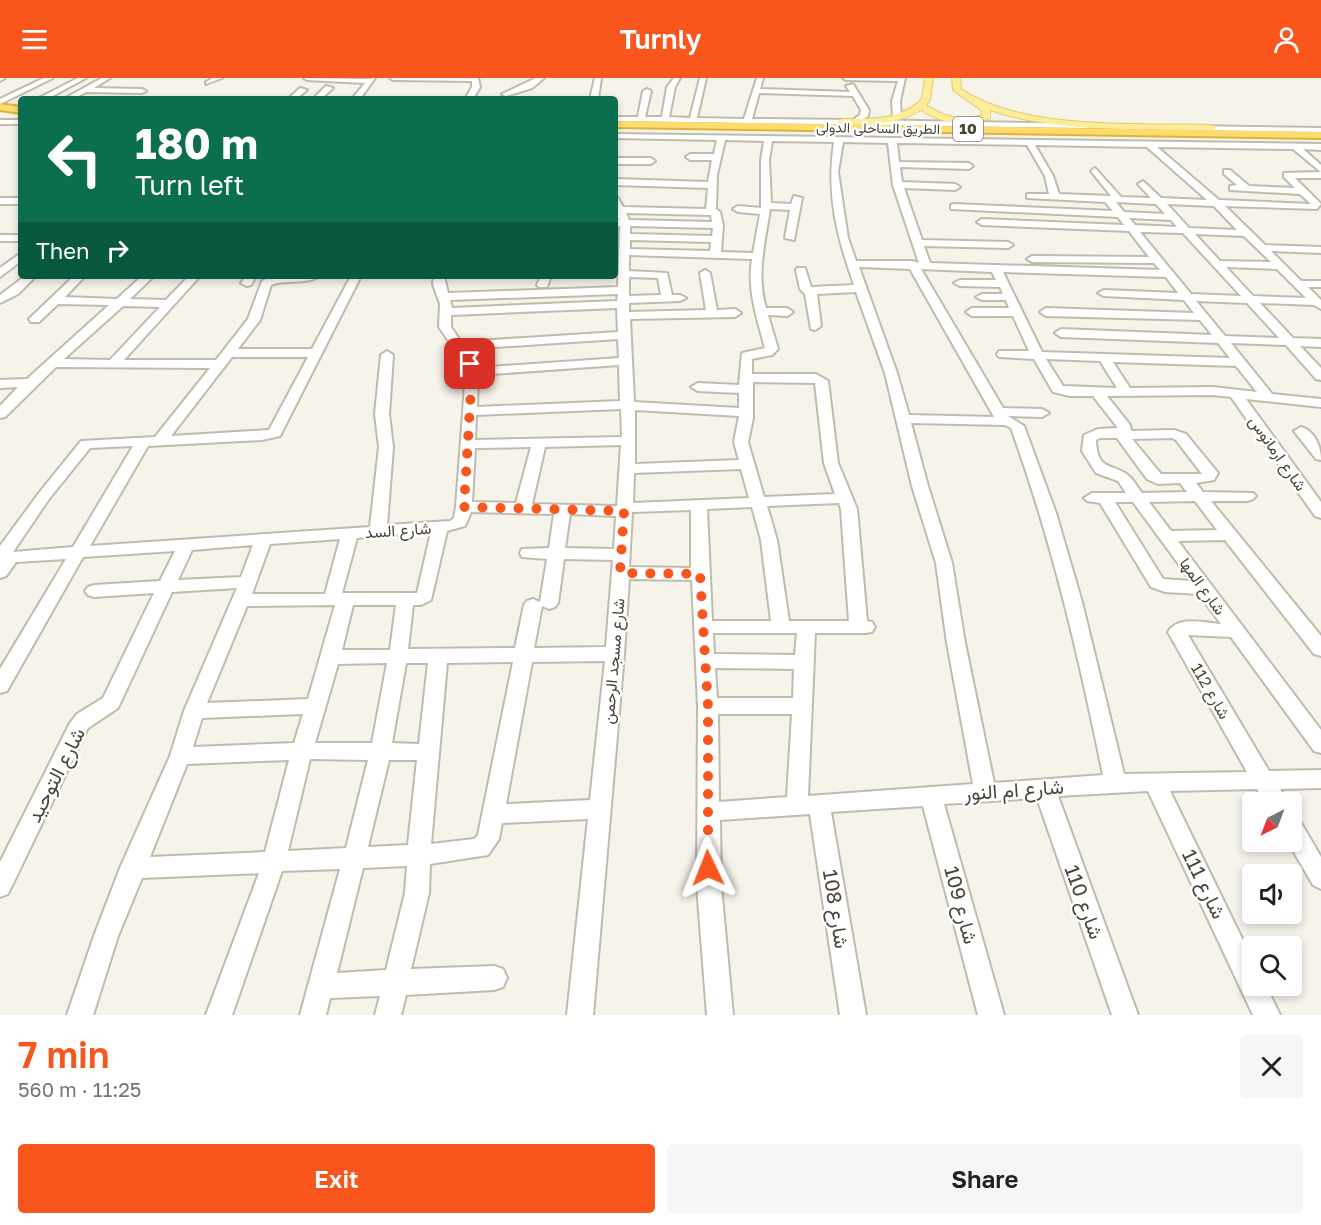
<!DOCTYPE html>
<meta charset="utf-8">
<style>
:root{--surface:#fff;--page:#f6f6f6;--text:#202124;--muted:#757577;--accent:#f8561d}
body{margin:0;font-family:"Golos Text",Vazirmatn,sans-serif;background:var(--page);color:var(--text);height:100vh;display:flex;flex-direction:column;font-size:22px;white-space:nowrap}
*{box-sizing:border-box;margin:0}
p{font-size:20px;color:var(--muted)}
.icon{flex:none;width:33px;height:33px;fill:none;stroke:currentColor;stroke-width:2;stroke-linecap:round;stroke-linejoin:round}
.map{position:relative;height:937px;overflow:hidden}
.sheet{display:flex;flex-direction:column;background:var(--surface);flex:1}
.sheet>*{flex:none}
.top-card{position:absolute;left:18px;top:18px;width:600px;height:183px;border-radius:6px;box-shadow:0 3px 9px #0003;background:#0b6e4f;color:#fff;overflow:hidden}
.needle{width:39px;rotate:222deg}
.controls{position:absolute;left:1242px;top:714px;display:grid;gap:12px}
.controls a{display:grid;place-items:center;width:60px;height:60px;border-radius:6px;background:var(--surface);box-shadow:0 3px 9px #0003;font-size:30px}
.pin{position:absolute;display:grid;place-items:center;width:51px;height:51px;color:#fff;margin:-26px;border-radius:12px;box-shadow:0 3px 9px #0006}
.me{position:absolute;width:66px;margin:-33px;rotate:358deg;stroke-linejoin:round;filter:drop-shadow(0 0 4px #0008)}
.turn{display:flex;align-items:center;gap:21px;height:126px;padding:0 18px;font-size:27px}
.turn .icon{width:78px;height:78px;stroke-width:2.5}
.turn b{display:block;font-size:42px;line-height:51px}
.then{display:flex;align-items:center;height:57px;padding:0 18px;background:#0003;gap:12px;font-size:22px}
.round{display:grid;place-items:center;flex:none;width:63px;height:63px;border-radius:6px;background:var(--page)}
.head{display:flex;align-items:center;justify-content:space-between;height:102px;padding:0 18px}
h1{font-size:36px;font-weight:600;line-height:45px;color:var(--accent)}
.button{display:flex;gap:12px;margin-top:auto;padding:12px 18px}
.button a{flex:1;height:69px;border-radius:6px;background:var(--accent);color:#fff;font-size:24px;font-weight:600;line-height:69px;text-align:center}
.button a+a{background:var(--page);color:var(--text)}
header{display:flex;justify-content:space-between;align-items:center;height:78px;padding:0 18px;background:var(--accent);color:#fff;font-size:27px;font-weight:600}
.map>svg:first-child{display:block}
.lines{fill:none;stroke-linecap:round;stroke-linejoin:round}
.minor-casing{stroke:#c0bcac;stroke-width:4}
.major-casing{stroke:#e3cc69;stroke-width:2}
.highway-casing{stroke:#ddb33c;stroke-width:4}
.minor{fill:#fff;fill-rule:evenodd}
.major{fill:#fdec9a;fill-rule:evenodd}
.highway{fill:#fddc6d;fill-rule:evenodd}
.route{stroke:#f8561d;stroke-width:10;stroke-dasharray:0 18}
.labels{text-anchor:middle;stroke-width:5;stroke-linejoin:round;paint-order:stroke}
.far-street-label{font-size:14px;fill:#494438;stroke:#fff}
.shield{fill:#fff;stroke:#807c74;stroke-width:1.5}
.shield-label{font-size:15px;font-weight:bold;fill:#494438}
.street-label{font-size:16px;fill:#494438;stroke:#fff}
.near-street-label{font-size:20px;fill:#494438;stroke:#fff}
</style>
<header><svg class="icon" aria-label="menu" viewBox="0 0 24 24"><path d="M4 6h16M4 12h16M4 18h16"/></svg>Turnly<svg class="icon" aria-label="person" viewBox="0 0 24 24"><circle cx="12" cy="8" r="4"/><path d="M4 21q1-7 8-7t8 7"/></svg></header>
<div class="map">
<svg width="1321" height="937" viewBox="0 0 1321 937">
<rect width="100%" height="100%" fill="#f5f3ea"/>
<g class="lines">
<defs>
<g id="minor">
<polygon points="0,0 5,0 0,3"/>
<polygon points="44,0 53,0 0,26 0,21"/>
<polygon points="78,0 86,0 47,21 37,21"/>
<polygon points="102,0 110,0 94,10 142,11 146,13 142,15 86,14 73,21 64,21"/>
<polygon points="213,0 222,0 206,6 206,4"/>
<polygon points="304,0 368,1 375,0 360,21 352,21 365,5 307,2"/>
<polygon points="390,0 478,0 480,9 473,21 465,21 472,9 472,3 393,2"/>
<polygon points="536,0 544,0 532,10 506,18 502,16"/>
<polygon points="595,0 601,0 598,21 590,21"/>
<path d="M674,0h6l-5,9 -6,30 21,1 10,-40h6l-9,40 47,1 13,-41h6l-3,11 90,3 -4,-6 7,-2 16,26 -1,6 -6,4 224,4 4,2 -4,2 -471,-7v-4h23l5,-26 4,-2 4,2 -6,26h17l5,-30zM759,15l94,3 8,14 -1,5 -7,5 -101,-1z"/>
<polygon points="843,0 905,0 900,23 901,39 897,41 893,39 892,23 898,3 846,2"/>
<polygon points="326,8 333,10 321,21 313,21"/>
<polygon points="300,10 307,12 296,21 288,21"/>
<rect x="0" y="42" width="21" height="4"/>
<polygon points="1190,48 1321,50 1321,54 1193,52 1190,52"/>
<path d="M615,56l706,10v6l-18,-1 18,16v7l-28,-23 -136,-2 62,53 92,4 -11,-10 -70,-4v-4l7,-1 -13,-11v-4h6l19,16 46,2 -11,-11v-4l37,-1v6h-26l26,26 -4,5 -92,-3 40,39 56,2v6l-50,-2 30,30h20v6h-13l13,13v9l-7,-4 -54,-2 33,35 28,1v8l-21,-1 21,22v12l-5,-1 -30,-34 -55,-2 41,51 49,5v8l-75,-8 75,103v16l-6,-2 -84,-119 -18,-2 -106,1 23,29 1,6 43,-1 12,4 32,39 -4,7 -18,3 7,9 50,1 3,3 -3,3 -5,2h-37l110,135v20l-7,-2 -89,-114 -47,1 143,189v23l-7,-2 -83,-114 -43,-2 81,136 52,-1v18l-41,1 7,13h-22l-8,-13 -87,2 82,168v27h14l14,29h-27l-105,-224 -90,5 80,219h-26l-75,-217 -93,6 60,211h-26l-55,-209 -92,6 35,203h-26l-30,-201 -90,6 1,66 12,129h-26l-10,-129 1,-180 -6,-126 -63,-1 -5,75 -31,361h-26l21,-196 -86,4 -3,16 -11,16 -58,9 -1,29 -18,76 83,-3 9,3 4,9 -4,9 -9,3 -88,5 -5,20h-26l5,-19 -50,2 -4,17h-26l40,-146 -58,2 -50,144h-26l53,-142 -117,5 -24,58 -25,79h-26l27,-79 26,-68 50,-112 14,-45 53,-123 -65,4 -54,116 -30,20 -80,166 -8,3v-35l70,-139 7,-9 26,-16 51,-105 -60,4 -6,-2 -3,-4 3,-4 6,-2 66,-4 15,-30 -92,6 -76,134 -7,2v-24l66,-110 -50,3 -10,14 -6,2v-32l39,-53 42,-52 74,-4 55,-69 -154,-1 -51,50 -5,1v-12l18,-19 -18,1v-8l27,-1 82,-74 -51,-1 -19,18h-8l-2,-3 45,-43h11l-20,21 52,2 25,-23h12l-24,23 36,1 23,-24h11l-76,84h92l32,-41 14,-38 11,-5h46c-11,9 -34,3 -48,9l-11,35 -22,29h74l39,-73h10l-81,160 -18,4 -114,6 -58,100 280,-19 9,-80 -4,-33 6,-59 6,-4 6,4 -4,59 4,33 -6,78 63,-4 4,-3 2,-11 10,-135 -8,-17 -19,-28 1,-23 -7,-20 1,-8h10l4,17 170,-6 2,-61h-5v-6h4l-4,-9v-14l3,1 5,9 83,2 2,-21 -93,-3v-6l93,3 4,-22h-22l-4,-3 4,-3h24l3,-14 -102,-2zM725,62l39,1 -3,19v48l-23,-2 -5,3 5,3 22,2 -7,39 -32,-1 2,-27 -3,-13 -4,-3 1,-34zM772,63l62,1c-8,53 3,94 20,143l-43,2 -6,-19h-8l-1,2 4,19 5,5 6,35 4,1 6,-4 -4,-32 39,-2 29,81 27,113 24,77 11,80 26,141 -165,12 7,-163h51l6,-1 3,-5 -3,-5 -5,-1 -10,-112 -19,-46 -10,-82 -12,-7h-64v-15l20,-4 6,-6 -10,-34 19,1 6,-4 -6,-4h-21c-10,-33 -1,-66 4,-99l20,1 -5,28 9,2 8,-42 -8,-2 -3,8 -20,-1 -2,-43zM843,64l45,1 5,42 26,78 -7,-2h-56l-8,-23 -10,-66zM897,65l130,2 18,31 4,18h-22v4l78,4 8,9 -159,-7 -3,1v4l167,8 6,8 -142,-6 -5,3 5,3 147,6 20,26 -117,-1 -5,3 5,3 122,1 6,7 -230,-7 -6,-17 84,2 5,-3 -5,-3 -86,-2 -18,-52 51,2 5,-3 -5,-3 -53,-2 -2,-15 69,2 4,-3 -4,-3 -70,-1zM1035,67l112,2 60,53 -46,-2 -18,-17 -5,3 13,14 -30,-1 -26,-29 -4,3 20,25 -52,-2 -6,-18zM1116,124l40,2 9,10 -41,-2zM1167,126l47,2 23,24 -48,-2zM626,135l85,2 1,7 -83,-2zM1129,140l42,2 6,7 -42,-2zM630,148l83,2 -1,8 -82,-2zM1140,154l43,1 58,63 -50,-2zM1195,156l49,2 27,26 -51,-1zM630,162l81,2 -1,9 -80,-2zM629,177l123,4c-5,31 5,59 13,89l-23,5 -3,32 -41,-2 -7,4 7,4 41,2v15l-105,-6 -4,-83 105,-2 6,-4 -6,-4 -18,1 -7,-37 -5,-3 -5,3 6,37 -77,2v-9l51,-2 6,-3 -6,-3h-8l-5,-22 -38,-2zM859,189l51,2 84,148 -85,-2 -12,-42zM1226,189l51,2 29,29 -53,-2zM921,191l71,3 4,8h-36l-6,3 6,3 40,1 3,7h-21l-6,3 6,3h24l3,8h-37l-6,4 6,4h41l16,35h-30l-2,3 2,3 35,2 19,33 17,4h23l25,32 -20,1 -14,6 -2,16 14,22 22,8 8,12h-34l-8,5 3,3 13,2 51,84 14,5 34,2 22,30c-16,-1 -43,-9 -53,8l79,140 -123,2 -42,-172 -26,-89 -32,-87 -16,-10 34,1 7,-4 -7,-4 -39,-1zM1003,194l163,5 12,16 -74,-3 -6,3 6,3 80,4 10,13 -148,-5 -6,4 6,4 154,4 12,15 -151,-6 -6,4 6,4 157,6 12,15 -188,-6zM629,199l29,1 3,17 -32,1zM618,216l-1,7 -165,7 -2,-8zM1196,223l51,2 32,35 -54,-2zM123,228l37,1 -50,53 -46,-1zM617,230l1,24 -157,10 -10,-15v-12zM618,261l1,19 -143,10 -10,-19zM232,279h76l-39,73 -98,6zM1046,281l54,2 17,27 -54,-2zM1113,284l123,4 21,26 -44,-5 -83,1zM619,287l1,36 -143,6 1,-32zM753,304l62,1 9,80 11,31 -71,3 -16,-55 5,-24zM621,331l1,28 -147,3 1,-25zM635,332l104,6 -5,26 5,18 -104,4zM911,345l94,2 6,3c41,113 68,229 92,347l-109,8 -29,-140 -13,-80 -24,-77zM1100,360h17l30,41 11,5 22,-1 7,9 -45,1c-4,-5 -8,-12 -12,-16 -15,-15 -33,-3 -34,-37zM1172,360l4,2 26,34h-41l-29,-35zM621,367l-4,61 -85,-2 13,-57zM133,368l-60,101 -60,5 36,-53 41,-51zM531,369l-15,56 -44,-1 3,-54zM741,391l8,29 -116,5 1,-30zM1195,423l22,29 -46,1 -22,-29zM1115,424h18l58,79 -28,-2zM839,425l2,6 8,112h-60l-12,-81 -10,-34zM752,429l9,33 10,81h-59l-5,-112zM691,432v58l-62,-1 3,-55zM471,434l83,2 -5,34 -27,1 -2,4 2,4 25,2 -7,43 -7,-3 -6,2 -3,4 -9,43 -107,1 5,-44h8l10,-5 16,-69 18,-5zM570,436l46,2 -2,33 -49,-1zM431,454l-14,61h-75l15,-55zM340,461l-15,55h-73l18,-50zM253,467l-12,32 -63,3 14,-30zM564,481l49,1 -7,87 -72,1 8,-42 7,3 6,-2 3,-4zM335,527l-27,94 -101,4 40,-97zM353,527h43l-6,45h-48zM713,555h84l-2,22 -81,-1zM605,583l-15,139 -84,4 26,-142zM513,584l-35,173 -4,4 -43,5 16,-181zM387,585l-15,80h-57l23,-79zM406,585h22l-9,81 -27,-1zM715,590l79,1 -1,29h-76zM303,636l-9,29 -101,4 9,-29zM718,636h74l-5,83 -68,5zM310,681l58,1 -22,88 -58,3zM289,682l-24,92 -115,5 37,-93zM389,682h28l-9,85 -40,2zM407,788l-2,27 -19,77 -49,3 26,-105z"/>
<polygon points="615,80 651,80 655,83 651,86 615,86"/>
<rect x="0" y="120" width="21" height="6"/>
<rect x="0" y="157" width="21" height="6"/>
<polygon points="21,175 21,183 0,199 0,190"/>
<polygon points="25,198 36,198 18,216 0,225 0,217"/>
<polygon points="246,198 256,198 251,207 247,208 241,205"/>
<polygon points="541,198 551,198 547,209 539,209 537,207"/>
<path d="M1301,349c14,4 20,20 20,33l-5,-1 -22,-28z"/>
<polygon points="1292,740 1300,743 1321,779 1321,811 1313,807 1288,764 1292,764"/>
</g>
<path id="major" d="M925,0h8l-3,22 -4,5c17,11 37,18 56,10l-1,-5 -28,-20 -1,-12h8l1,11c63,42 175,34 250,36l5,3 -5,3c-72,-3 -152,3 -221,-21v8c-23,10 -48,6 -69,-8 -24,15 -52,14 -79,15l-5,-3 5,-3c28,0 58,2 80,-20z"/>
<g id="highway">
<polygon points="0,26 21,29 21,35 0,32"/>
<polygon points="615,43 1321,54 1321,60 615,49"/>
</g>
</defs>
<use href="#minor" class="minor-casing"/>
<use href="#major" class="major-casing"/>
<use href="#highway" class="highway-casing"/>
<use href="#minor" class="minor"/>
<use href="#major" class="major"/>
<use href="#highway" class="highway"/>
</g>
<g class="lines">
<polyline class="route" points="470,286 472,294 464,429 624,433 620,495 700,496 708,628 708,790"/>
</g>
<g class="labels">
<g class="far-street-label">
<text transform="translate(878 50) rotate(1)" y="5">الطريق الساحلى الدولى</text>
</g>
<rect class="shield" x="953" y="39" width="30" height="24" rx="4.5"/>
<g class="shield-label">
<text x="968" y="56">10</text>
</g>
<g class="street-label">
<text transform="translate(1278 375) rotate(55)" y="6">شارع ارمانوس</text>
<text transform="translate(398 452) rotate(-4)" y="6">شارع السد</text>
<text transform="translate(1203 508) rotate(54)" y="6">شارع المها</text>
<text transform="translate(613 583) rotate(-85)" y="6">شارع مسجد الرحمن</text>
<text transform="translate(1211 613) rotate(60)" y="6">شارع 112</text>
</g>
<g class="near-street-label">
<text transform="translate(56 697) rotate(-63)" y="7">شارع التوحيد</text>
<text transform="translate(1014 712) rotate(-4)" y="7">شارع ام النور</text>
<text transform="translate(1204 806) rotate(64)" y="7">شارع 111</text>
<text transform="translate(1084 824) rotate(70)" y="7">شارع 110</text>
<text transform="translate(961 827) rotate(75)" y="7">شارع 109</text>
<text transform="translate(836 831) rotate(81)" y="7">شارع 108</text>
</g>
</g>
</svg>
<div class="controls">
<a><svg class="needle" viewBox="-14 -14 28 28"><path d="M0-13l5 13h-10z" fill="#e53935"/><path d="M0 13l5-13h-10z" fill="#757577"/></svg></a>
<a><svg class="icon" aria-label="sound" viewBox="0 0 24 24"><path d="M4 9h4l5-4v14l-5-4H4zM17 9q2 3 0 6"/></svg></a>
<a><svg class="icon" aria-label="search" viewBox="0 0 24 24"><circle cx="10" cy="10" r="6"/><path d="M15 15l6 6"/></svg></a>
</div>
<div class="pin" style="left:470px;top:286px;background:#d93025"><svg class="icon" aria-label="arrive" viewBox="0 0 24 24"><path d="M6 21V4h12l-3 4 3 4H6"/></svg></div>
<svg class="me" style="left:708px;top:790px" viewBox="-20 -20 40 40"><path d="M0-17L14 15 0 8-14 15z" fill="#f8561d" stroke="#fff" stroke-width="4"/></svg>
<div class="top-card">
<div class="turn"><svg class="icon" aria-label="left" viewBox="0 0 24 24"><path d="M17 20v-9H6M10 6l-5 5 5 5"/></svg><div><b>180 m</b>Turn left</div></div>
<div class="then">Then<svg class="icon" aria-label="right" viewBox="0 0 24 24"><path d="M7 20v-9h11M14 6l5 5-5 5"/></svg></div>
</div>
</div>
<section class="sheet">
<div class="head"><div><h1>7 min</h1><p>560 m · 11:25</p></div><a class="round"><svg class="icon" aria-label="close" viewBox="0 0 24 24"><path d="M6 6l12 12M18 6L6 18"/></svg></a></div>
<div class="button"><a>Exit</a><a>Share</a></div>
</section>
